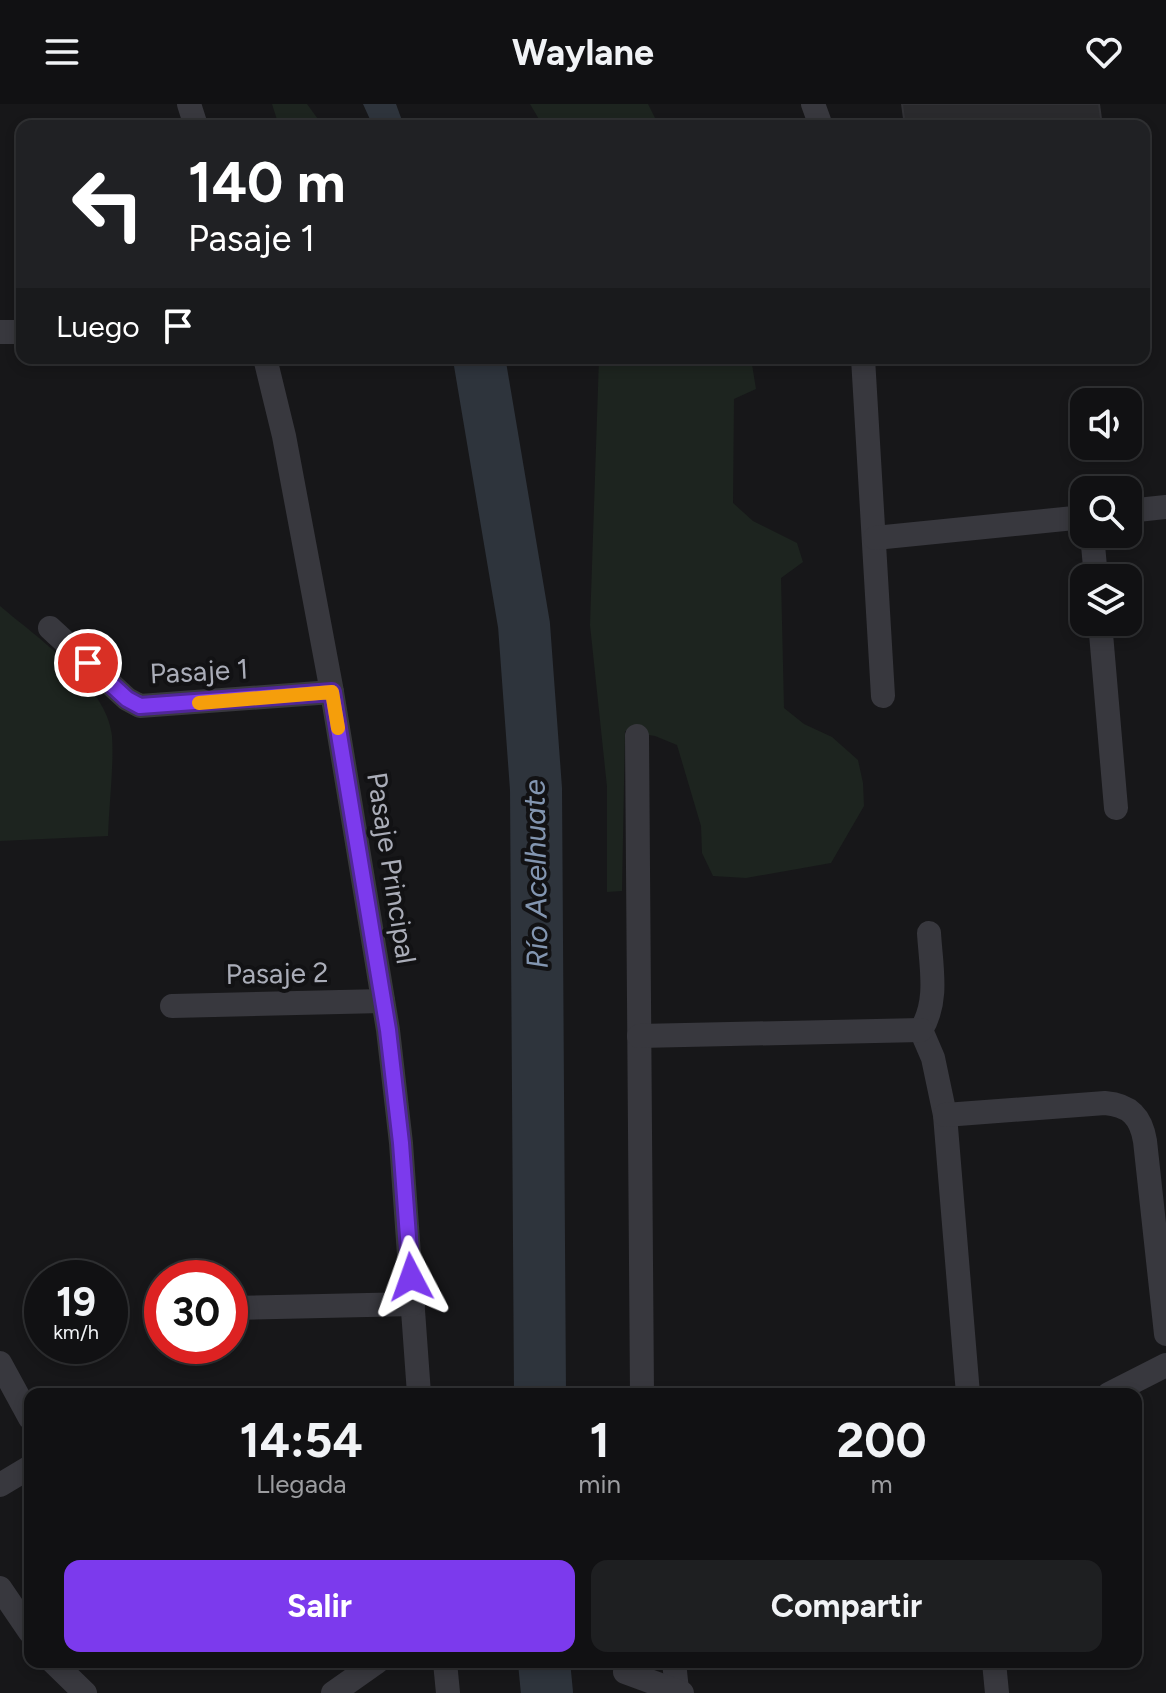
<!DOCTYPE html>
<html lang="es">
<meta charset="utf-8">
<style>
:root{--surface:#111113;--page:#1e1f21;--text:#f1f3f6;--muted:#9c9da0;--line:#303133;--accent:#7c3aed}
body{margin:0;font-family:Figtree,sans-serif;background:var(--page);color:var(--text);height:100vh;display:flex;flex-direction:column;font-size:30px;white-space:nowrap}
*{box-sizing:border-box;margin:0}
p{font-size:26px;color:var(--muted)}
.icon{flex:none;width:44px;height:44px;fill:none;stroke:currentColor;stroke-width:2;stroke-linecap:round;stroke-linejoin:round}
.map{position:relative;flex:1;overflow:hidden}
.side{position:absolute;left:24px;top:1284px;width:1118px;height:280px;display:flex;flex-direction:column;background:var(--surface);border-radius:16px;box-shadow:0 4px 12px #0003,0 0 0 2px var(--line)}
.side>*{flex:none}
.banner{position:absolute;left:16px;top:16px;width:1134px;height:244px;border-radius:16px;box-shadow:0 4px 12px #0003,0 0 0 2px var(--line);background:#202124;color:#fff;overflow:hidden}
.fabs{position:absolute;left:1070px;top:284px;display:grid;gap:16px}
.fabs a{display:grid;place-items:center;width:72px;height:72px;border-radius:16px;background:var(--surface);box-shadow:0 4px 12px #0003,0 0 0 2px var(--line);font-size:40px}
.speed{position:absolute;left:24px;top:1156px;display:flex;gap:16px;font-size:40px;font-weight:700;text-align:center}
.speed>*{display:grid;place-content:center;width:104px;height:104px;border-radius:50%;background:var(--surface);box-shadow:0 4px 12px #0003,0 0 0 2px var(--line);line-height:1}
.speed small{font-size:20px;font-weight:400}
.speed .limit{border:12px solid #d22;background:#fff;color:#111}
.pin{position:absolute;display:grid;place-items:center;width:68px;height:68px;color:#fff;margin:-34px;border:4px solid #fff;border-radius:50%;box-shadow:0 2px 8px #0007}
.me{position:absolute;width:88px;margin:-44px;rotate:356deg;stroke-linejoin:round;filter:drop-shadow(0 0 6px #0008)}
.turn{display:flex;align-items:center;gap:28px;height:168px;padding:0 40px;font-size:36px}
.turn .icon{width:104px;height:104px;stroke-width:2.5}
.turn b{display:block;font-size:56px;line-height:68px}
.then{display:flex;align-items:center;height:76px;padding:0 40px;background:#0003;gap:16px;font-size:30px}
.eta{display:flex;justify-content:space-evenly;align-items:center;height:136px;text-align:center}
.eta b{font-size:48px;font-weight:700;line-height:56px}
.button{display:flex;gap:16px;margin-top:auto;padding:16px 40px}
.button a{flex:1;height:92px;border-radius:16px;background:var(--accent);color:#fff;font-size:32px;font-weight:700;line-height:92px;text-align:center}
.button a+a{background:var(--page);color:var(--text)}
header{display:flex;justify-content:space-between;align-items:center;height:104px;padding:0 40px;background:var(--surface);font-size:36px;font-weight:700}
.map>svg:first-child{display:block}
.green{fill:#1d241f}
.water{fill:#2e343c}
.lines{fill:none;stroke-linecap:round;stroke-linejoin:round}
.river{stroke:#2e343c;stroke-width:52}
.building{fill:#2a2a2d;stroke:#313135;stroke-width:2}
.street{stroke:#38383e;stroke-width:24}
.route-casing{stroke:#51269a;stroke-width:20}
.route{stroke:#7c3aed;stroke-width:14}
.slow{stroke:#f59e0b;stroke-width:14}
.labels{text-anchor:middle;stroke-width:8;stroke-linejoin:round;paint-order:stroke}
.street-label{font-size:28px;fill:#aaadb8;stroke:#121214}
.water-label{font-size:30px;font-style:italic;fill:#8396b1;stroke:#121214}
</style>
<header><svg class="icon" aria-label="menu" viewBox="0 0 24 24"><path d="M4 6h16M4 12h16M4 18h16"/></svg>Waylane<svg class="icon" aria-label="heart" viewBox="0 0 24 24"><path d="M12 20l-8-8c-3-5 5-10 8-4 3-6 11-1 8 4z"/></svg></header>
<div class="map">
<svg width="1166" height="1589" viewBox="0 0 1166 1589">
<rect width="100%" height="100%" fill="#171719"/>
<g class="green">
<polygon points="272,0 307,0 323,22 279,22"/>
<polygon points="530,0 648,0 659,22 543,22"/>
<polygon points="599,254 751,254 756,285 734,295 733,399 753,417 797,439 803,458 781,474 784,604 804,620 832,633 858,656 863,679 864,702 831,759 746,774 713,772 702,749 701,722 677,641 655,632 625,627 622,787 607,788 607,683 590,521"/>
<path d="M0,502c35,30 108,80 112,130 2,32 -3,67 -4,100l-108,5z"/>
</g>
<polygon class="water" points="363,0 396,0 404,22 373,22"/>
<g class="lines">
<g class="river">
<polyline points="479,254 524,521 536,685 540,1290"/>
<polyline points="544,1558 547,1589"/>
</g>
</g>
<polygon class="building" points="902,0 1099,0 1102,22 905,22"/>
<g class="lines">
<g class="street">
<polyline points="189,0 196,22"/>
<polyline points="813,0 821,22"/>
<polyline points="0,228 22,228"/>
<polyline points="265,254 284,332 332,588 388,926 401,1039 419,1290"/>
<polyline points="863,254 883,592"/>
<polyline points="1128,407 1166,403"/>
<polyline points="1092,430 1096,474"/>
<polyline points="875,434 1084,413"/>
<polyline points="1100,518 1116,704"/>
<polyline points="50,524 127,595 140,602 332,588"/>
<polyline points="637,632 642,1290"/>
<path d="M929,829c2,34 10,68 -8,97l12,28 12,57 23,279"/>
<polyline points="172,902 383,897"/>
<polyline points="639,932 921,926"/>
<path d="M945,1011l160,-12c25,2 36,14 40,38l21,193"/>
<polyline points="230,1204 413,1200"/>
<polyline points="0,1259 30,1314"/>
<polyline points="1109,1290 1166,1261"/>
<polyline points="0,1381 30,1363"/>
<polyline points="0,1484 30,1528"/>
<polyline points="53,1558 85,1589"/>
<polyline points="445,1558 448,1589"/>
<polyline points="674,1558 677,1586"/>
<polyline points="994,1558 997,1589"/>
<polyline points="625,1568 682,1589"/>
<polyline points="333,1589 377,1558"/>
</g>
</g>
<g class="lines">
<defs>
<polyline id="route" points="88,559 127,595 140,602 332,588 388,926 401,1039 411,1173"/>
</defs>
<use href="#route" class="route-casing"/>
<use href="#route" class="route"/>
<polyline class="slow" points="199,599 332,588 338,624"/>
</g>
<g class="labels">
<g class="street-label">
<text transform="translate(199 567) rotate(-3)" y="10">Pasaje 1</text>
<text transform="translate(392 764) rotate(81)" y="10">Pasaje Principal</text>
<text transform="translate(277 869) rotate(-1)" y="10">Pasaje 2</text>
</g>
<g class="water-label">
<text transform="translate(536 770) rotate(-91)" y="10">Río Acelhuate</text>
</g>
</g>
</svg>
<div class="fabs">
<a><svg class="icon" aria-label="sound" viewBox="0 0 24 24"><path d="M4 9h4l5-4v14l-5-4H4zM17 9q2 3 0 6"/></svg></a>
<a><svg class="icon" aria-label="search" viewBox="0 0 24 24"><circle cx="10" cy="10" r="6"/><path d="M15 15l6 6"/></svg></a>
<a><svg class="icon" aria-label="layers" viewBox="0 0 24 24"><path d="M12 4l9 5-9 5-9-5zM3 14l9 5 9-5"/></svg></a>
</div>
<div class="speed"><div>19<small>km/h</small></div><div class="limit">30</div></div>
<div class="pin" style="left:88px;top:559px;background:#d93025"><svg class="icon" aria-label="arrive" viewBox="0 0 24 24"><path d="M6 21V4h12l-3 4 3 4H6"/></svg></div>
<svg class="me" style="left:411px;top:1173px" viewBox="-20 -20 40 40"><path d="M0-17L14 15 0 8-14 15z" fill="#7c3aed" stroke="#fff" stroke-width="4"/></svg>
<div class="banner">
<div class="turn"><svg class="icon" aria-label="left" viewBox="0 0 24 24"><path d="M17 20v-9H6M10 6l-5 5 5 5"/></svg><div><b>140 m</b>Pasaje 1</div></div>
<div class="then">Luego<svg class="icon" aria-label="arrive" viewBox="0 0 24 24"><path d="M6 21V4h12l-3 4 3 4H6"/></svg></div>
</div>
<section class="side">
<div class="eta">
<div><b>14:54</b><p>Llegada</p></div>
<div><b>1</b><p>min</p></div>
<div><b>200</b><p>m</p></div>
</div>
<div class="button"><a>Salir</a><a>Compartir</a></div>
</section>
</div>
